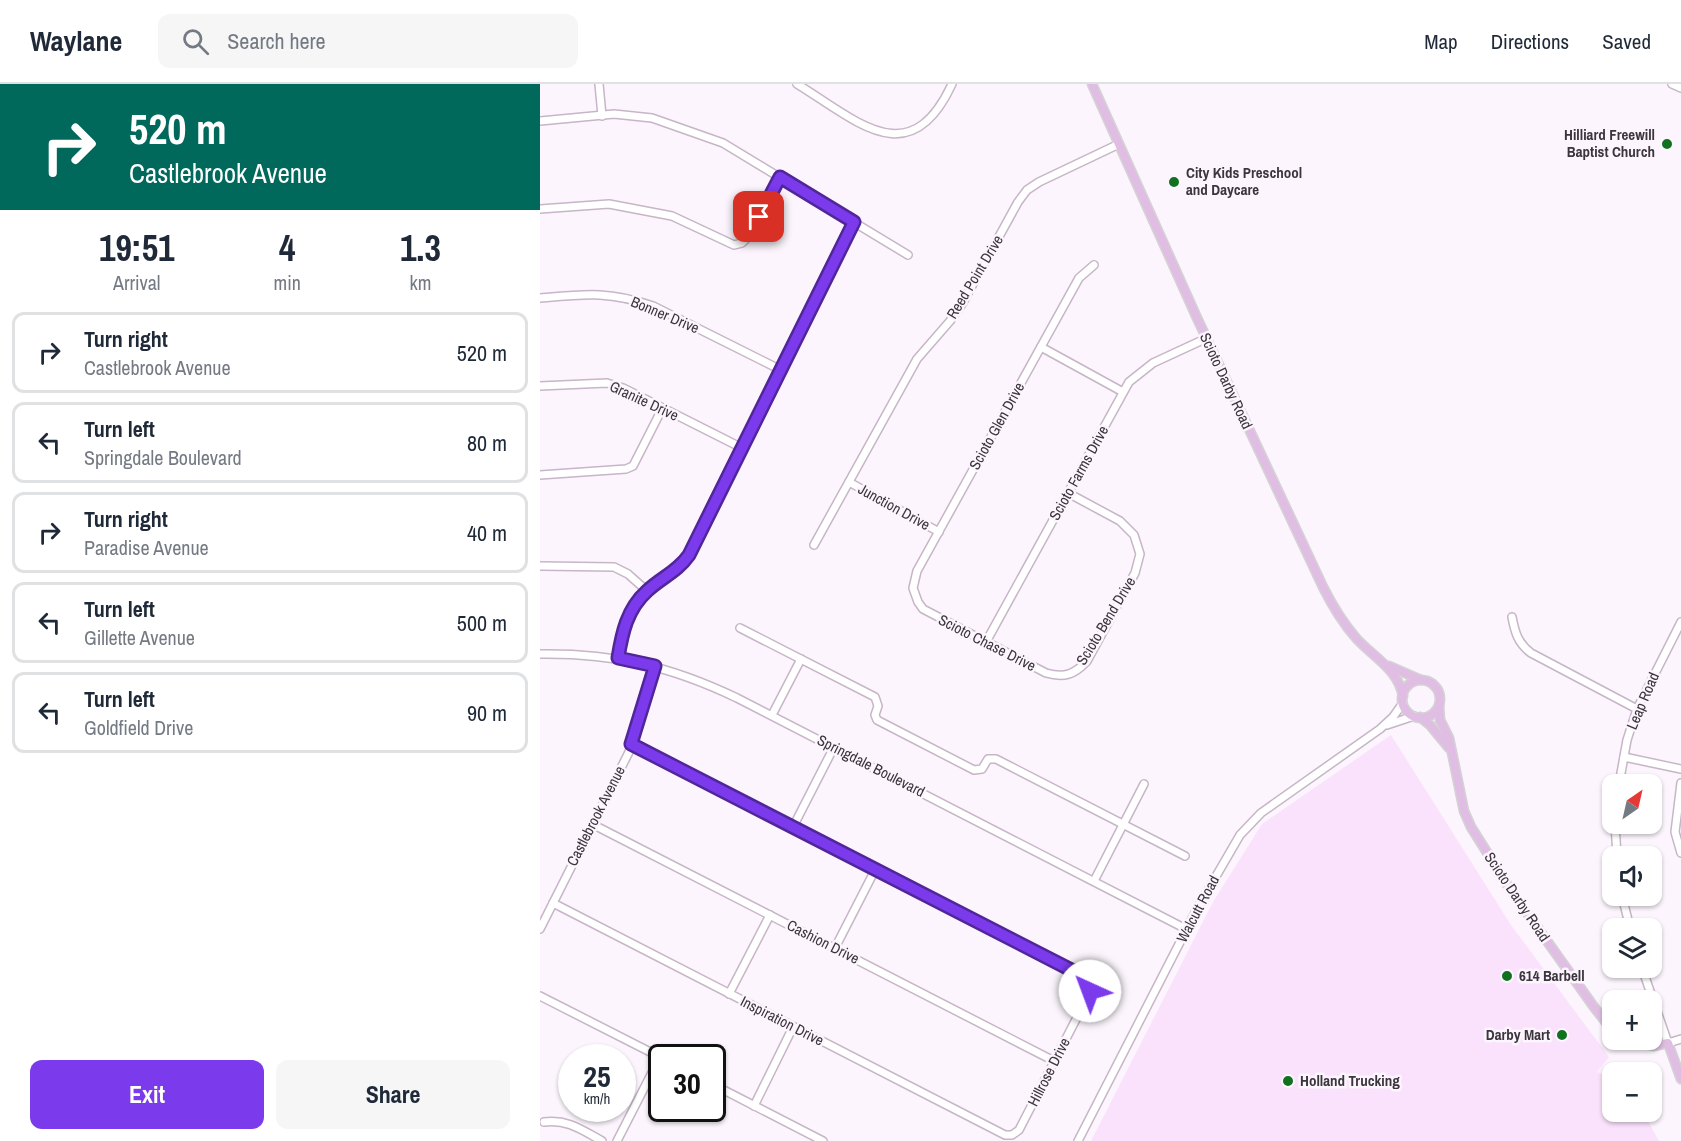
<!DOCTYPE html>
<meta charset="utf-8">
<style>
:root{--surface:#fff;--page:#f6f6f7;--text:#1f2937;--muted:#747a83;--line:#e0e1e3;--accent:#7c3aed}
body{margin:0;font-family:"Archivo Narrow",sans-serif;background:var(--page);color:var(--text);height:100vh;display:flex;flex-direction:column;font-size:22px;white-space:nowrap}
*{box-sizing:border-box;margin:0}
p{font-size:20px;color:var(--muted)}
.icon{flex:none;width:33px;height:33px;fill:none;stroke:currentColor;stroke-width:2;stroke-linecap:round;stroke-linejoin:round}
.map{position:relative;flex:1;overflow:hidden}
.panel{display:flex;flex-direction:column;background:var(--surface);width:540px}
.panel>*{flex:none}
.guide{background:#00695c;color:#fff;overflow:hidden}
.needle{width:39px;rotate:34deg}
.controls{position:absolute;left:1062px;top:690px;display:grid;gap:12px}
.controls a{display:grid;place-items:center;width:60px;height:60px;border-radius:12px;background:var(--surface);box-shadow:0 2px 4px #0004;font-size:30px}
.speed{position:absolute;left:18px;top:960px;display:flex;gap:12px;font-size:30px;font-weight:700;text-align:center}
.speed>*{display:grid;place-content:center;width:78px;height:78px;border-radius:50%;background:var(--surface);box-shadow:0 2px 4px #0004;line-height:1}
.speed small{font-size:15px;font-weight:400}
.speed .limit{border:3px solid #111;border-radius:9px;background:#fff;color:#111}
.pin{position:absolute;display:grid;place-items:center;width:51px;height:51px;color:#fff;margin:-26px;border-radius:12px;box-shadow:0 3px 9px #0006}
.me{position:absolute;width:66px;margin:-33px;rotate:317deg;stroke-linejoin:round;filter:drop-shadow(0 0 4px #0008)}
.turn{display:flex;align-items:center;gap:21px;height:126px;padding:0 30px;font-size:27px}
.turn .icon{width:78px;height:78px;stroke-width:2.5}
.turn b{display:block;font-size:42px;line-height:51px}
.eta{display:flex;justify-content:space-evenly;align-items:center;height:102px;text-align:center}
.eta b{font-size:36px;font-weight:700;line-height:42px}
.cta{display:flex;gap:12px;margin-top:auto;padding:12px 30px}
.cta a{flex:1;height:69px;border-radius:12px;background:var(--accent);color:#fff;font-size:24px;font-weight:700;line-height:69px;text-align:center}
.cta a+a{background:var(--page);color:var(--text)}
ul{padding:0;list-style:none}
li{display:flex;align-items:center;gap:18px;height:81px;margin:0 12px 9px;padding:0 18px;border:3px solid var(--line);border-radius:12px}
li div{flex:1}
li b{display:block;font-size:22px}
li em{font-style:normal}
header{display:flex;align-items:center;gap:36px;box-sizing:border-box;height:84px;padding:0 30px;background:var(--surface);border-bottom:2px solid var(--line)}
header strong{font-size:28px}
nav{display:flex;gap:33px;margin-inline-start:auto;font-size:21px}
.search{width:420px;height:54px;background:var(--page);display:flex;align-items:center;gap:15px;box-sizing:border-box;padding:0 21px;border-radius:12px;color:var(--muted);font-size:22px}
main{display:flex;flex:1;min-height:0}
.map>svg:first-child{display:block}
.built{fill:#fbe2fc}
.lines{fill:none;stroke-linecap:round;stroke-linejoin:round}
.minor-casing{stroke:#c7b5c8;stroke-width:10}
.major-casing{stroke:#d4d3d4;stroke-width:11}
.minor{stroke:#fff;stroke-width:7}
.major{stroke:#e0bee3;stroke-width:8}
.route-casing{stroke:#51269a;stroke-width:15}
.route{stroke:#7c3aed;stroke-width:10}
.poi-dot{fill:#12711f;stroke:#fcf5fd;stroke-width:2}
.labels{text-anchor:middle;stroke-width:5;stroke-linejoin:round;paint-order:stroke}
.poi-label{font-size:15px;font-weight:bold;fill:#3c353d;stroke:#fcf5fd;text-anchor:start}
.street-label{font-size:15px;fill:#3c353d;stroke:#fcf5fd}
</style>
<header>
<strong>Waylane</strong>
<div class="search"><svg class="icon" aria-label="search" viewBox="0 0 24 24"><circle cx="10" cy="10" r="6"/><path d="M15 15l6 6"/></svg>Search here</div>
<nav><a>Map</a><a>Directions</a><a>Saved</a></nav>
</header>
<main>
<section class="panel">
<div class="guide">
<div class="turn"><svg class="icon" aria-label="right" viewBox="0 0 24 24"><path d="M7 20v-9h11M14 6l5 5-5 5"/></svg><div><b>520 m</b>Castlebrook Avenue</div></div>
</div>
<div class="eta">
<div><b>19:51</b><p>Arrival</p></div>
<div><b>4</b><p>min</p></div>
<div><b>1.3</b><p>km</p></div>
</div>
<ul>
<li><svg class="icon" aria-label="right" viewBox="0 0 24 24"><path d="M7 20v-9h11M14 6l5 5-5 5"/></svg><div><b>Turn right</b><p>Castlebrook Avenue</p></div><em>520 m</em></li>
<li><svg class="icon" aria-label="left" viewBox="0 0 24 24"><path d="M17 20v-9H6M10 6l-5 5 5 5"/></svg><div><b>Turn left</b><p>Springdale Boulevard</p></div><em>80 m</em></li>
<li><svg class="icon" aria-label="right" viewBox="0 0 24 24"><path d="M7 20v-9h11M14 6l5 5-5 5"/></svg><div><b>Turn right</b><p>Paradise Avenue</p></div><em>40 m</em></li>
<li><svg class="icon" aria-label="left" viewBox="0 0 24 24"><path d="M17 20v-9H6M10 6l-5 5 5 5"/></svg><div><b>Turn left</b><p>Gillette Avenue</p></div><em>500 m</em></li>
<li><svg class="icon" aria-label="left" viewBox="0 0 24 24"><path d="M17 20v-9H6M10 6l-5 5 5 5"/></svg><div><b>Turn left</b><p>Goldfield Drive</p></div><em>90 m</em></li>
</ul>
<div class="cta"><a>Exit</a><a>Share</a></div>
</section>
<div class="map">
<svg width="1141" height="1057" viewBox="0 0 1141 1057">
<rect width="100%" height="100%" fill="#fcf5fd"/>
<polygon class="built" points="851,651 971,841 1069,973 1057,988 1072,995 1072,1028 1103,1028 1119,1057 551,1057 673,818 722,740"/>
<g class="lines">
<defs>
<g id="minor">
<polyline points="59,0 62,32"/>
<path d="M257,0c59,36 113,91 155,0"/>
<polyline points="1132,0 1141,4"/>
<polyline points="0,37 74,30 112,34 183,59 368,171"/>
<polyline points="0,125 69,120 132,132 194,161 202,159 208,153 240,93"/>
<path d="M0,214c46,-4 69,-7 113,8l128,64"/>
<polyline points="501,263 583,308"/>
<polyline points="0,302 67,299 83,304 202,364"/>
<polyline points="0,391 86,385 93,382 122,325"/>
<polyline points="309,398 399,448"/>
<path d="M528,409l52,28 14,14 6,19 -5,19 -48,88c-13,14 -23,17 -41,12l-123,-64 -5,-7 -5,-14 4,-17 162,-293 15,-13"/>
<polyline points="274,461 377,275 410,237 422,220 478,118 487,106 499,98 579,60"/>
<polyline points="0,482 74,483 88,490 107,507"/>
<path d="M972,533c3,16 6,26 19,36l106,56"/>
<polyline points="200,544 335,613 338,622 335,631 337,636 434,686 442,685 448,675 456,675 645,772"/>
<polyline points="446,558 589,298 613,279 667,254"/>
<path d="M0,570c74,-1 130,12 197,44l449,231"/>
<path d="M79,574c3,-25 8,-49 28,-67 14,-13 31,-20 42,-36l165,-333"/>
<polyline points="232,631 261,575"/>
<polyline points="847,641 874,632"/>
<polyline points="1084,673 1141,685"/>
<polyline points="1141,699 1135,748 1141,769"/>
<polyline points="1079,700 1087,656 1097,625 1141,538"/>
<polyline points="52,740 514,977"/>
<polyline points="1075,740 1077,772"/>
<polyline points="253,743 294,663"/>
<polyline points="554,797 604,700"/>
<polyline points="1082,812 1090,844"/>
<path d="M13,819l452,232h7l7,-5 69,-134c3,-9 1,-15 -7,-20l-450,-232"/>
<polyline points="0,845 89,668 115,582"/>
<polyline points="295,864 335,786"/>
<polyline points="1102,884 1128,959 1141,955"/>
<polyline points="189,910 230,831"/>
<polyline points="0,912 122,974"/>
<polyline points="172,1000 283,1057"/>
<polyline points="214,1022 253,943"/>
<path d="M4,1038c24,-3 38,8 58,19"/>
<polyline points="77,1057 120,973"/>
<polyline points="538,1057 657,825 700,751 721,729 840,645 853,633 863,619"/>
</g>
<g id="major">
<path d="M552,0l105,234 126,269c9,18 20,36 33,51 17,19 42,31 47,58"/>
<polyline points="849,582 881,596"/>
<circle cx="881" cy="615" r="19"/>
<polyline points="899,622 900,636 909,654 924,727 931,743 970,805 1054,923 1072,946"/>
<polyline points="880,633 890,641 909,664"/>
<polyline points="1086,956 1113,962 1128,959 1141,995"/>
</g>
</defs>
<use href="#minor" class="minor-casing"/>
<use href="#major" class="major-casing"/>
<use href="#minor" class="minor"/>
<use href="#major" class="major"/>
</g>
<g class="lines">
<defs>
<path id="route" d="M219,133l21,-40 74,45 -165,333c-12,17 -27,22 -42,36 -20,18 -25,42 -29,67l37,8 -24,78 450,231 6,4 3,12"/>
</defs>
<use href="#route" class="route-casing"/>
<use href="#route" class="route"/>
</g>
<g class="poi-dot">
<circle cx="1127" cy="60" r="6"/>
<circle cx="634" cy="98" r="6"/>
<circle cx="967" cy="892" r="6"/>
<circle cx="1022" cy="951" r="6"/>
<circle cx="748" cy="997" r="6"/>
</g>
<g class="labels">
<g class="poi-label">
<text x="1115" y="56" text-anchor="end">Hilliard Freewill<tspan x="1115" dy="17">Baptist Church</tspan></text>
<text x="646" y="94">City Kids Preschool<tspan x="646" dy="17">and Daycare</tspan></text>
<text x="979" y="897">614 Barbell</text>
<text x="1010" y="956" text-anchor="end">Darby Mart</text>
<text x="760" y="1002">Holland Trucking</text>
</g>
<g class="street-label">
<text transform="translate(435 193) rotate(-59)" y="5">Reed Point Drive</text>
<text transform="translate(125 231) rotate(23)" y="5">Bonner Drive</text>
<text transform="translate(686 297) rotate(65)" y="5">Scioto Darby Road</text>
<text transform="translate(104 317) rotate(25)" y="5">Granite Drive</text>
<text transform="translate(457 342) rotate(-61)" y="5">Scioto Glen Drive</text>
<text transform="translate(539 389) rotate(-61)" y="5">Scioto Farms Drive</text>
<text transform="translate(354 423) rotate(29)" y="5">Junction Drive</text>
<text transform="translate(566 537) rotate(-59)" y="5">Scioto Bend Drive</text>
<text transform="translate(447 559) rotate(27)" y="5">Scioto Chase Drive</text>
<text transform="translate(1103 617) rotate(-67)" y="5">Leap Road</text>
<text transform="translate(331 682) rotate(27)" y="5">Springdale Boulevard</text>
<text transform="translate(56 732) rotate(-63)" y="5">Castlebrook Avenue</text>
<text transform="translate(977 813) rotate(56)" y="5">Scioto Darby Road</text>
<text transform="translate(658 825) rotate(-62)" y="5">Walcutt Road</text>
<text transform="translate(283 858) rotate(27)" y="5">Cashion Drive</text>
<text transform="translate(242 937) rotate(27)" y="5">Inspiration Drive</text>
<text transform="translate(509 988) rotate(-63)" y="5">Hillrose Drive</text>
</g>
</g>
</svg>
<div class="controls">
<a><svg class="needle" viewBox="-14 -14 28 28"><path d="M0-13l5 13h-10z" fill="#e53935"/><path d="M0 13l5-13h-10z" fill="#747a83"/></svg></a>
<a><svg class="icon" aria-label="sound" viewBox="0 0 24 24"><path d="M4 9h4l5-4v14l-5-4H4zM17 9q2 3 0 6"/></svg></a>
<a><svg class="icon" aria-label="layers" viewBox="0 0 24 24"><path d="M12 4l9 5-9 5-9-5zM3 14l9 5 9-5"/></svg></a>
<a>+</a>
<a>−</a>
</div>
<div class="speed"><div>25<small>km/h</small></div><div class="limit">30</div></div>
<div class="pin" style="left:219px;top:133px;background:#d93025"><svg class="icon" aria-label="arrive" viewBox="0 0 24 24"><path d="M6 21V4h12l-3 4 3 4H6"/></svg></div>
<svg class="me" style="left:550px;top:907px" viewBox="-20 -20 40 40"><circle r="19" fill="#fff"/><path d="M0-13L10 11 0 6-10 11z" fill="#7c3aed"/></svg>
</div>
</main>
